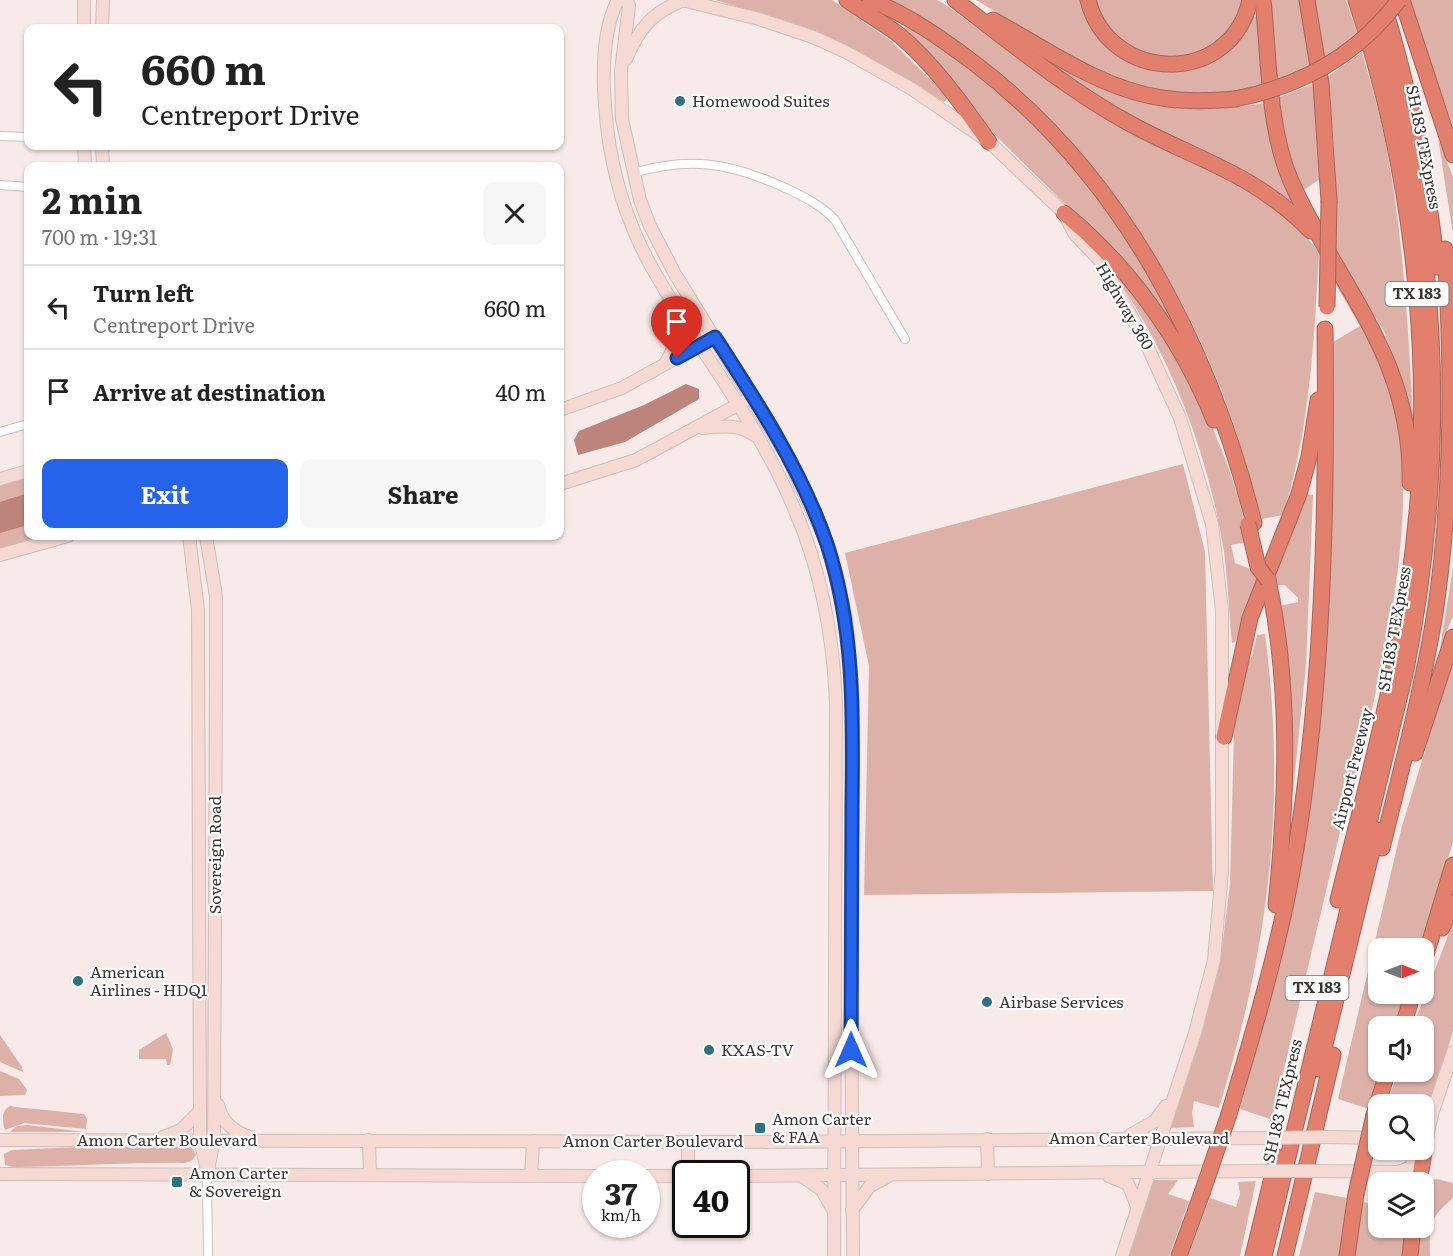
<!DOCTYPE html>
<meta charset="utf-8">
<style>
:root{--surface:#fff;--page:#f6f6f6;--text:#222;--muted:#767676;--line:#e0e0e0;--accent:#2563eb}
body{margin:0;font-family:Literata,serif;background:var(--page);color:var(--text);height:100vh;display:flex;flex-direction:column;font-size:22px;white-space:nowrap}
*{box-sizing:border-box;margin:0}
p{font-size:20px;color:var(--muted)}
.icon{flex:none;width:33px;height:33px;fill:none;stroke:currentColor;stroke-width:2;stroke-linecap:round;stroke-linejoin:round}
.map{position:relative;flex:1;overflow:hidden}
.drawer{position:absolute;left:24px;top:162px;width:540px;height:378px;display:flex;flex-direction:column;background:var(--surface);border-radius:12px;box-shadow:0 2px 4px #0004}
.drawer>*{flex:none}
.hud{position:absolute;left:24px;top:24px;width:540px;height:126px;border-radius:12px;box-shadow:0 2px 4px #0004;background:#fff;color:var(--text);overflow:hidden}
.needle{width:39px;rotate:90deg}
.fabs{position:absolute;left:1368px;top:938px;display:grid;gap:12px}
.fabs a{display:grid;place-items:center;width:66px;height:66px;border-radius:12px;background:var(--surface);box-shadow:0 2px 4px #0004;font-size:30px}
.speed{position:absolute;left:582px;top:1160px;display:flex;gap:12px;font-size:30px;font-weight:700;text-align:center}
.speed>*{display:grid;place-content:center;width:78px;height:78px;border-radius:50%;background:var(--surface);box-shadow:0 2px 4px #0004;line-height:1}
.speed small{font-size:15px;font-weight:400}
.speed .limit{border:3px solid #111;border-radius:9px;background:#fff;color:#111}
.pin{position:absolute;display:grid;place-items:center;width:51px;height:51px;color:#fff;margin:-62px -26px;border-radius:50% 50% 50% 0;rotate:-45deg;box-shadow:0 0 6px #0007}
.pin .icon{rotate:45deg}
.me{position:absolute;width:66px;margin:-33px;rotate:0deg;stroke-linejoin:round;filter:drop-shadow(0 0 4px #0008)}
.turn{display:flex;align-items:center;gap:21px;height:126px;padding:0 18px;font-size:27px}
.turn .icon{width:78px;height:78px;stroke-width:2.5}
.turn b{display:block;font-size:42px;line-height:51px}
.round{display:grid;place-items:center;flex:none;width:63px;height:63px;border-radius:12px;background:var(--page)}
.overview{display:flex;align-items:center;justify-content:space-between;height:102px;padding:0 18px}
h1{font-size:36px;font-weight:700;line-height:45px}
.primary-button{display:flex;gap:12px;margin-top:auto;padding:12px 18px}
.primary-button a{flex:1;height:69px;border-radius:12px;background:var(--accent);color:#fff;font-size:24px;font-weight:700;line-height:69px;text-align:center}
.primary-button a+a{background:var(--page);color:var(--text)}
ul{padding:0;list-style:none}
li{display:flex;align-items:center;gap:18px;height:84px;padding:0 18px;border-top:2px solid var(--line)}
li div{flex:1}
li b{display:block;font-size:22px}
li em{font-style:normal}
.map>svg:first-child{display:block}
.green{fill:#ddb1a8}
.water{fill:#bc847a}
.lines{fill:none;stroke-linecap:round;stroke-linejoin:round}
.street-casing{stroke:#ccbfbc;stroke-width:10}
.secondary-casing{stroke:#ccbfbc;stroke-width:14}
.highway-casing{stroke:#a76559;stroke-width:17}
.street{stroke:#fff;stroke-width:8}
.secondary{stroke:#f6d9d3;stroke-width:12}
.highway{stroke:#e27f6d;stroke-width:15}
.secondary-bridge-casing{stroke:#ccbfbc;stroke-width:14;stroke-linecap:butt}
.highway-bridge-casing{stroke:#a76559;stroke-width:17;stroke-linecap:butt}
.secondary-bridge{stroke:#f6d9d3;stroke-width:12}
.highway-bridge{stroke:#e27f6d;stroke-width:15}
.route-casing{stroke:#184099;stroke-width:15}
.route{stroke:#2563eb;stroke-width:10}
.poi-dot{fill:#2c727f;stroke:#fff;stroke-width:2}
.labels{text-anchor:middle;stroke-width:4.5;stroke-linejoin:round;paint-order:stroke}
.shield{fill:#fff;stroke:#757170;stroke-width:1.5}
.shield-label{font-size:15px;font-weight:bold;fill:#3a3433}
.poi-label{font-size:16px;fill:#3a3433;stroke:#fff;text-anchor:start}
.street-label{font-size:16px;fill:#3a3433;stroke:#fff}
</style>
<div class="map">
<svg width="1453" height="1256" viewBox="0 0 1453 1256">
<rect width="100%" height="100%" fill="#f8eae8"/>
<g class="green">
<path d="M715,0h117l59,41 58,57 -5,4c-45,-28 -92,-55 -142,-75 -28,-11 -58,-18 -87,-27z"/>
<path d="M887,0h50l9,5 82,60 229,128 40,33 22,26c-5,89 -9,177 -36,263l-21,4c-12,-41 -23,-82 -38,-122 -64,-170 -178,-308 -337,-397z"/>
<path d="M976,0h107l34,53 10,7 39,11 23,-3 59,-51h9l8,70c-24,3 -49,8 -73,8 -73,1 -155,-59 -216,-95z"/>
<path d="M1095,0h150c-8,20 -20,39 -39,51 -6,3 -15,3 -22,4 -9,1 -20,5 -28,3 -30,-7 -52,-29 -61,-58z"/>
<polygon points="1267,0 1299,0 1311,70 1275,84"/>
<polygon points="1313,0 1346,0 1358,36 1325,61"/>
<polygon points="1411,0 1453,0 1453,126 1409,3"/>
<path d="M905,26c70,44 134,96 187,160 41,50 69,112 100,169l-121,-145 -85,-84 -84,-93z"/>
<path d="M1362,52c8,29 17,58 23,88 18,91 23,184 28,277l-4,-1 -12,-50 -13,-35 -48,-76 -2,-112 -8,-65z"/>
<path d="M1054,61l6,5c26,12 54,28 81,36 40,11 84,7 124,1l28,100 -39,-26 -125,-62 -76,-48z"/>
<polygon points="1313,84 1320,179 1302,191 1293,178 1275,99"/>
<polygon points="1438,138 1453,177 1453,234"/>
<path d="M1116,271c61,68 116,181 133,271l-18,3 4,18 18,7 4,11 -22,61 -3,1c-3,-30 -4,-61 -8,-91 -16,-99 -53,-196 -110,-278z"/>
<path d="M1334,275c26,45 50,85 63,136 5,20 5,43 6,63 3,109 -29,218 -50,324h-5l-78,330 -2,-1 2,-8 -30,-10 34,-125 23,-113 36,-529 27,-16 -27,-46z"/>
<polygon points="1183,464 1205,552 1213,891 864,895 869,666 845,553"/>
<polygon points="28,475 28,536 48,536 0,549 0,483"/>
<polygon points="1305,494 1313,495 1306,666 1293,791 1291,790 1279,606 1298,602 1298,598 1285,585 1277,585 1274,573"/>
<polygon points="1453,566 1453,616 1440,648 1452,574"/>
<path d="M1261,605l-14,59 5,-8 5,-21 8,-1c22,170 4,311 -46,474l-25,-7 -2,12 2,14 -23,1 32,-99 18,-75 9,-69 4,-155 10,-63z"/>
<polygon points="1453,659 1453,842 1420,948 1378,948 1378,993 1405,993 1395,1026 1378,1026 1378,1071 1381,1071 1369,1109 1338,1099 1402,826"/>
<polygon points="1453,923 1453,1031 1424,1128 1424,1104 1387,1104 1398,1071 1424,1071 1424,1026 1413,1026"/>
<polygon points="166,1033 173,1049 170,1065 167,1065 166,1059 139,1059 139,1050"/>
<polygon points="0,1035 22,1067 23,1072 0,1062"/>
<polygon points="0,1071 19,1079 27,1090 25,1095 0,1096"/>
<path d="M16,1107l68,7 3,5 -1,10 -62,-6 -19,7c-3,-9 -4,-19 5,-24z"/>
<polygon points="28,1125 84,1132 10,1132 17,1126"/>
<path d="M100,1146h91l5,9 -5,6 -6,2c-57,-1 -115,4 -172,4l-8,-2 -1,-11 8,-4z"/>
<path d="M1437,1179l16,4v15c-25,21 -23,27 -23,58h-14l3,-29h5l1,-46z"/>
<polygon points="1153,1180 1178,1180 1168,1194 1189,1201 1169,1256 1128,1256"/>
<polygon points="1256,1181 1240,1256 1188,1256 1210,1198 1236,1207 1240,1194 1238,1182"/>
<polygon points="1315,1192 1347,1198 1339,1256 1299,1256"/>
<polygon points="1363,1202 1378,1205 1378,1227 1407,1227 1404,1256 1355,1256"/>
</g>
<g class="water">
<polygon points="686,384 699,389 699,399 625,442 578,455 574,440 579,431 644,405"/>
<polygon points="28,493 28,525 0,533 0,502"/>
</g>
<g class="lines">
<defs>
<g id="street">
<polyline points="0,136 28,137"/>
<path d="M633,173c56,-16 94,-11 148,13 20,9 39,18 54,34l70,119"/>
<polyline points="0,185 28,187"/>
<polyline points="0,432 28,424"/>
<polyline points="207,1175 208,1256"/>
</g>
<g id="secondary">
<path d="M618,0c-13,24 -15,62 -14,89 2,47 10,93 28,137 12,31 30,59 47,87 40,63 86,126 115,195 27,62 39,125 42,193l-2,555"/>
<polyline points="627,0 629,6 621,71 622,119 640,200 650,226 675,274 787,456 827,544 846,618 853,701 851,987 853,1256"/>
<polyline points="682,0 759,19 813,37 844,51 912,89 989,142 1064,213 1074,233 1101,262 1144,339 1180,418 1212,524 1222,611 1222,871 1214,960 1195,1033 1122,1256"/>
<polyline points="84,28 84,0"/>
<polyline points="102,28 103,0"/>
<path d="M626,59c14,-32 25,-45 57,-59"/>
<polyline points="84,146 85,166"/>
<polyline points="102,146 103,166"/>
<path d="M665,364c12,-20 14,-32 10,-54"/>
<polyline points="560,410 622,388 705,342"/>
<path d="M702,428c18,-1 37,-5 52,7"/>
<polyline points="0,479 28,471"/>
<polyline points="560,484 636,460 743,402"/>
<polyline points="189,536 198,610 200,1140 207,1170"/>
<polyline points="206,536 216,596 216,654 214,1140 207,1175"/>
<polyline points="0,555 68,536"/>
<path d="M218,1105c4,18 17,28 35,33"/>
<polyline points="1130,1135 1155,1121 1166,1106"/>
<polyline points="163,1137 181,1130 200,1111"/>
<polyline points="1329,1137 1378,1138"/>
<polyline points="987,1139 988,1174"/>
<polyline points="0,1140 747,1142 1267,1138"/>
<polyline points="369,1140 370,1175"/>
<polyline points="688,1142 688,1173"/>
<polyline points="1406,1149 1419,1171"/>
<polyline points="1320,1171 1398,1172 1414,1166 1424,1152 1432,1114 1453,1052"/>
<polyline points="0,1174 596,1176"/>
<polyline points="531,1176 533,1141"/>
<polyline points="646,1176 686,1176"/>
<polyline points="736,1176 1259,1171"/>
<polyline points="802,1176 822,1190 832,1208"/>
<polyline points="1109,1176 1128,1184 1137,1206"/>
<polyline points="852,1210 870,1186 887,1177"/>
</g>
<g id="highway">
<path d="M847,0c17,12 35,22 51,34 36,30 64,70 91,108"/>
<path d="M870,0c37,14 72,39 104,63 149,113 235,282 280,460"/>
<path d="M955,0c55,42 111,88 172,122 69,38 126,50 184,109"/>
<path d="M1088,0c21,84 143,87 162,0"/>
<path d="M1263,0c6,56 5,127 27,179 47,107 123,177 120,304"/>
<polyline points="1307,0 1321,84 1329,201"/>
<path d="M1382,0c27,87 45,176 55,267"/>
<polyline points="1402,0 1453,155"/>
<path d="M993,20c53,29 108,69 169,78 24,4 49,3 73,1"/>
<path d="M1064,213c66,54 118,128 150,207"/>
<path d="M1268,580c23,106 19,218 8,325"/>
<polyline points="1224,737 1250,618 1299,494 1309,457 1318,400"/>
<polyline points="1415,753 1453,637"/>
<path d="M1382,848c19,-78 40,-156 53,-235 18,-120 18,-243 10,-364"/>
<path d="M1338,900c25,-101 53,-202 69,-305 31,-198 12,-404 -51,-595"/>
<polyline points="1442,928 1453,903"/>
<polyline points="1424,961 1453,865"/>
<polyline points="1403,1026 1413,993"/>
<polyline points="1319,1069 1377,830"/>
<path d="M1229,1114c24,-80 48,-160 63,-242 32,-179 35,-362 33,-543"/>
<polyline points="1374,1115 1388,1071"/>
<polyline points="1419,1182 1424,1152"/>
<polyline points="1179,1256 1202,1193"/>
<polyline points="1253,1256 1277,1157"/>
<path d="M1264,1256l141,-582c46,-224 35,-457 -35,-674"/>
<polyline points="1285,1256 1333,1055"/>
<polyline points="1347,1256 1356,1194"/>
<polyline points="1410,1256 1413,1227"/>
</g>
</defs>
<use href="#street" class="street-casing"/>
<use href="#secondary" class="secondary-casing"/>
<use href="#highway" class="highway-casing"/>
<use href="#street" class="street"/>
<use href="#secondary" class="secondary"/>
<use href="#highway" class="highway"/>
<defs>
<g id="secondary-bridge">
<polyline points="1267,1138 1329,1137"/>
<polyline points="1259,1171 1320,1171"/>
</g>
<g id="highway-bridge">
<path d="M1235,99c67,-13 123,-44 164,-99"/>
<polyline points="1327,307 1329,201"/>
<polyline points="1248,524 1258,567 1268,580"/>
<polyline points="1202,1193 1229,1114"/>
<polyline points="1356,1194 1374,1115"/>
</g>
</defs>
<use href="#secondary-bridge" class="secondary-bridge-casing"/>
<use href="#highway-bridge" class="highway-bridge-casing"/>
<use href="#secondary-bridge" class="secondary-bridge"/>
<use href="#highway-bridge" class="highway-bridge"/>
</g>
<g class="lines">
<defs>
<path id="route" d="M677,358l38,-21c42,65 87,134 112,207 28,86 26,172 25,261 0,81 -1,163 -1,245"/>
</defs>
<use href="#route" class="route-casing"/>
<use href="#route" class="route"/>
</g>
<g class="poi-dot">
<circle cx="680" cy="101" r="6"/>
<circle cx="78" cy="981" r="6"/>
<circle cx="987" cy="1002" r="6"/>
<circle cx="709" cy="1050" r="6"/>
<rect x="754" y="1122" width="12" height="12" rx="3"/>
<rect x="171" y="1176" width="12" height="12" rx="3"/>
</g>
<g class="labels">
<g class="shield">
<rect x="1385.5" y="282" width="63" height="24" rx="4.5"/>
<rect x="1285.5" y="976" width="63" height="24" rx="4.5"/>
</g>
<g class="shield-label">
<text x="1417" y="299">TX 183</text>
<text x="1317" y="993">TX 183</text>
</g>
<g class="poi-label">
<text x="692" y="107">Homewood Suites</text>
<text x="90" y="978">American<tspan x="90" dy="18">Airlines - HDQ1</tspan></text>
<text x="999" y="1008">Airbase Services</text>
<text x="721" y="1056">KXAS-TV</text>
<text x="772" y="1125">Amon Carter<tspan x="772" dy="18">&amp; FAA</tspan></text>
<text x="189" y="1179">Amon Carter<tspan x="189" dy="18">&amp; Sovereign</tspan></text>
</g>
<g class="street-label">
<text transform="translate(1424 147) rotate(79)" y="6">SH 183 TEXpress</text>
<text transform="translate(1125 306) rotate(60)" y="6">Highway 360</text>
<text transform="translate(1394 629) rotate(-80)" y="6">SH 183 TEXpress</text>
<text transform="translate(1352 769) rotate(-76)" y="6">Airport Freeway</text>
<text transform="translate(215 855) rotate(-90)" y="6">Sovereign Road</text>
<text transform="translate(1282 1101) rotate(-77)" y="6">SH 183 TEXpress</text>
<text x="1139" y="1144">Amon Carter Boulevard</text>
<text x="167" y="1146">Amon Carter Boulevard</text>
<text x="653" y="1147">Amon Carter Boulevard</text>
</g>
</g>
</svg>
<div class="fabs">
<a><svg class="needle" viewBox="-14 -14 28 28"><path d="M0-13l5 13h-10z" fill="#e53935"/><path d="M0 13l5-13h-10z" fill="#767676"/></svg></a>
<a><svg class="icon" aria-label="sound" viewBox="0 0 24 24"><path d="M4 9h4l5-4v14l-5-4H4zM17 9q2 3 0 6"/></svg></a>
<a><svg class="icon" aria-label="search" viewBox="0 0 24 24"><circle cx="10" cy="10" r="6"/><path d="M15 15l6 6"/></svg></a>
<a><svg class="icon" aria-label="layers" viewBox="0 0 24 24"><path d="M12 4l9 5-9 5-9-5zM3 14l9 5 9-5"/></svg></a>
</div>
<div class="speed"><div>37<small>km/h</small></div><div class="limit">40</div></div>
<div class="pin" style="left:677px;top:358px;background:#d93025"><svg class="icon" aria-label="arrive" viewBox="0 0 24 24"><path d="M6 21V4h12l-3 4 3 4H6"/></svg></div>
<svg class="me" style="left:851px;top:1050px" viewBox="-20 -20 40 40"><path d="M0-17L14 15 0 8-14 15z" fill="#2563eb" stroke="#fff" stroke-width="4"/></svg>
<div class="hud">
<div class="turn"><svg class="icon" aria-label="left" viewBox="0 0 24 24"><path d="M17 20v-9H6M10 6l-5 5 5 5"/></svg><div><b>660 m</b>Centreport Drive</div></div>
</div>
<section class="drawer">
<div class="overview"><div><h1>2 min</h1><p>700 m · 19:31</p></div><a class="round"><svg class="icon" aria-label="close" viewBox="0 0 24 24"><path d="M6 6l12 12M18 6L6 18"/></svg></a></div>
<ul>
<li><svg class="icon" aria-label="left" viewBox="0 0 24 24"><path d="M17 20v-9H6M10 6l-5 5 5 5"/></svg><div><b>Turn left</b><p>Centreport Drive</p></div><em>660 m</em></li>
<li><svg class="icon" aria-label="arrive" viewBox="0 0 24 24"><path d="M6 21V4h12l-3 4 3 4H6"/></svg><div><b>Arrive at destination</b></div><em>40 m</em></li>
</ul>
<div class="primary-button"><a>Exit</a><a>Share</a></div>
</section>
</div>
